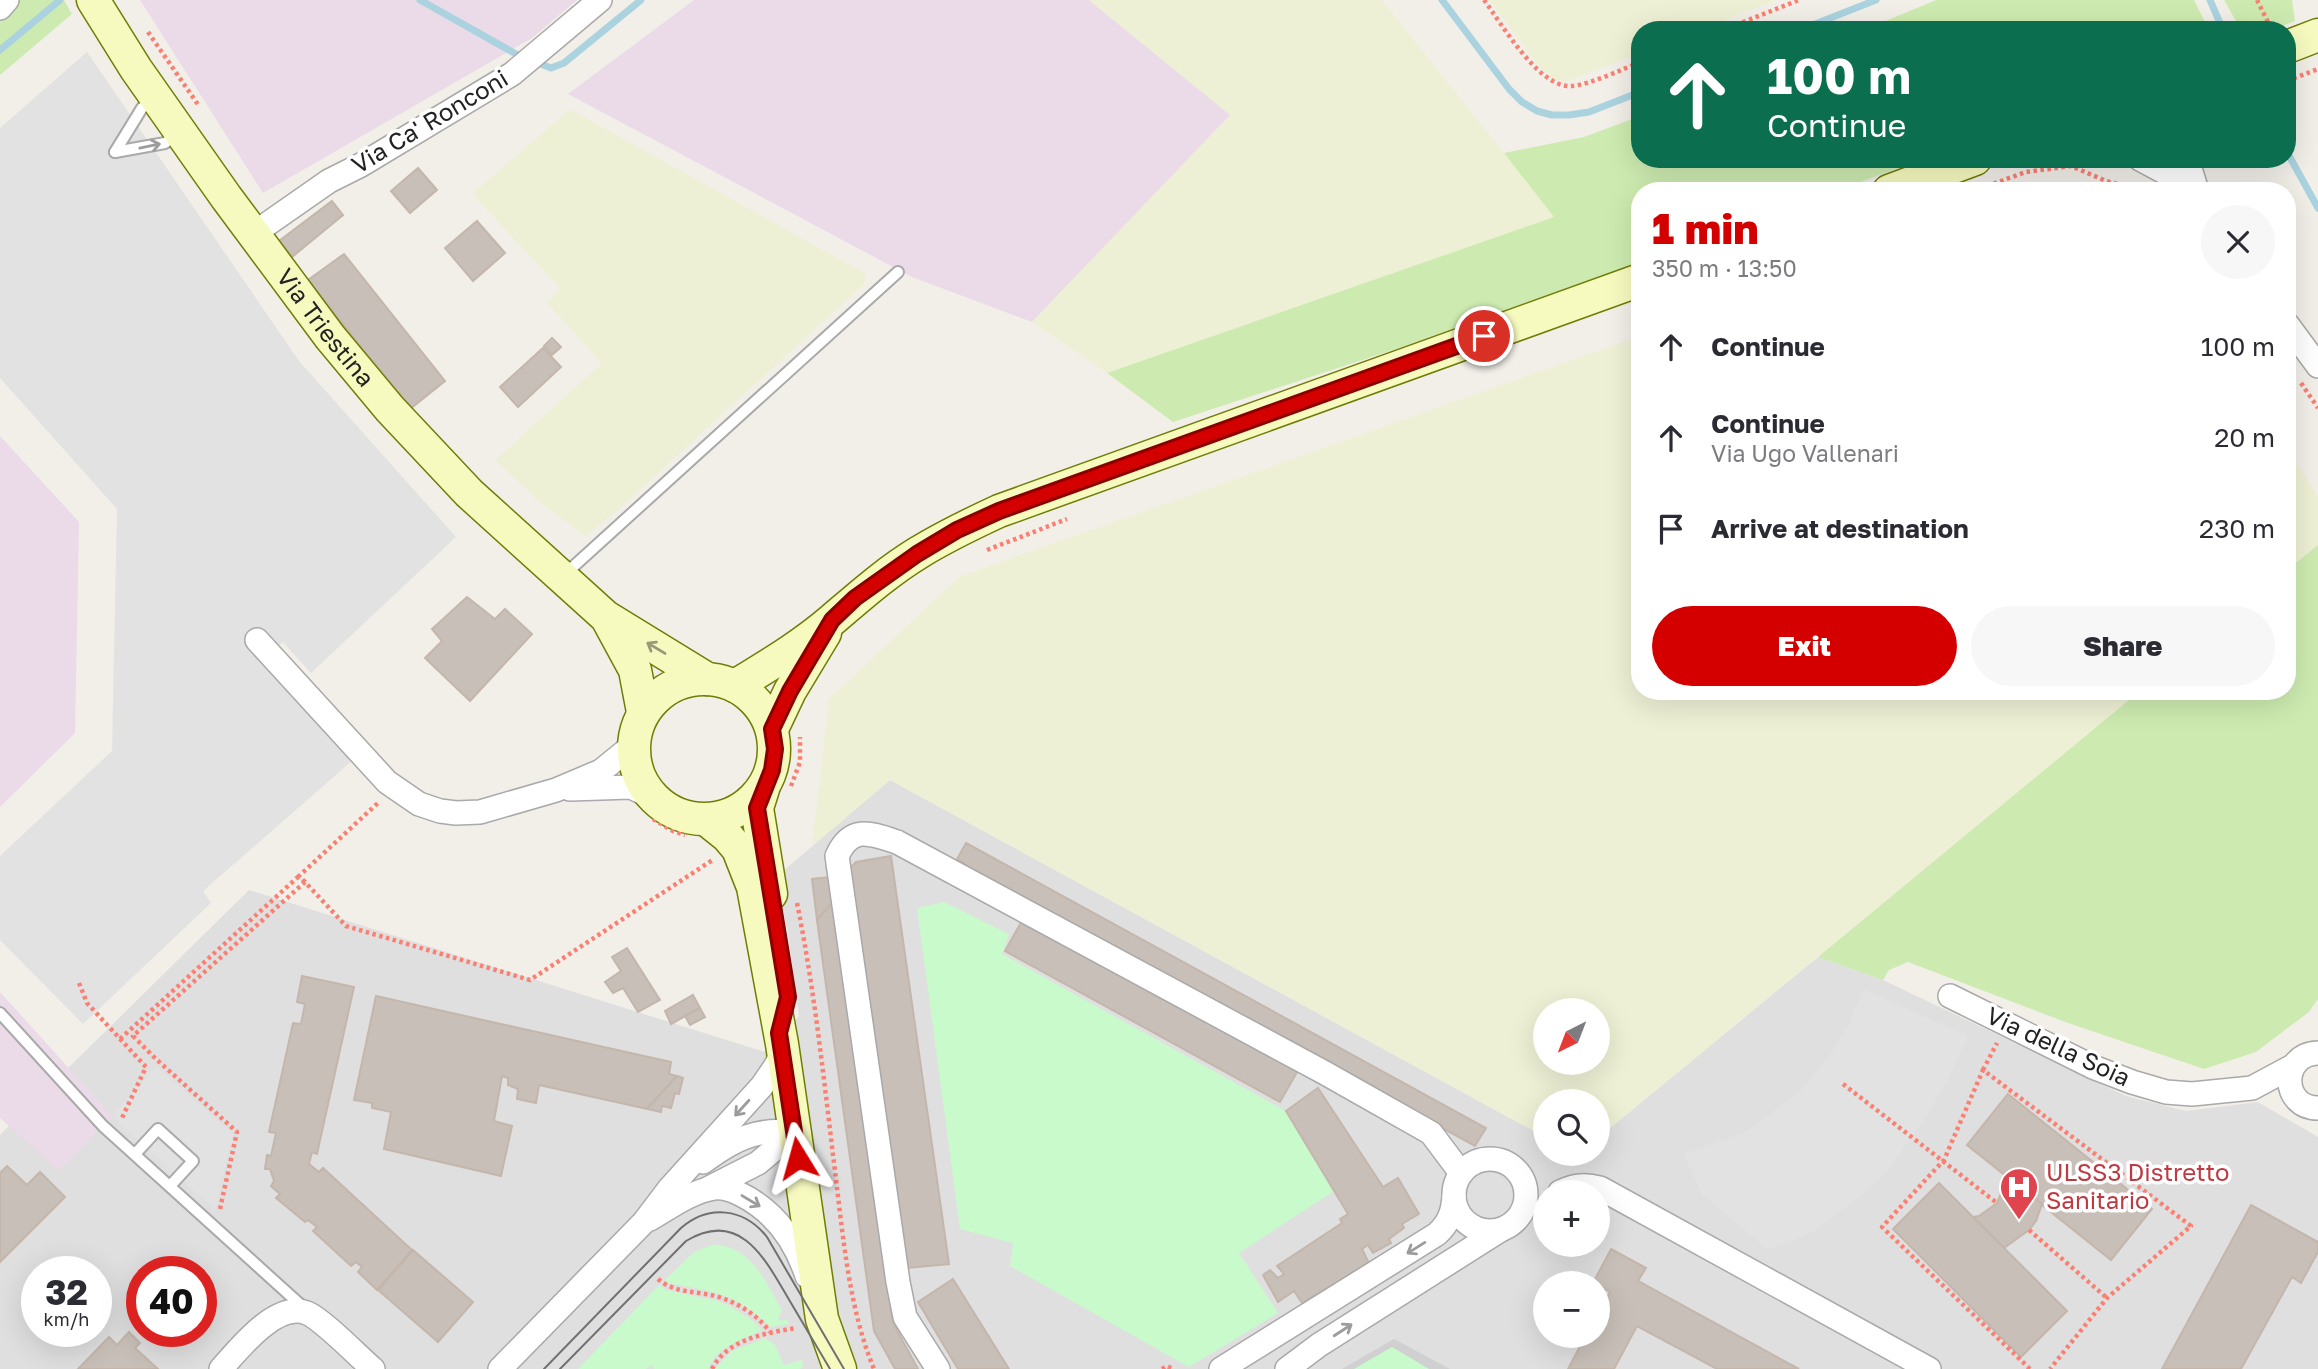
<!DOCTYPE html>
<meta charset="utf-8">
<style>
:root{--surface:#fff;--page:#f7f7f7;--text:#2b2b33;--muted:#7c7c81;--accent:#d40000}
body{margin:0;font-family:"Golos Text",sans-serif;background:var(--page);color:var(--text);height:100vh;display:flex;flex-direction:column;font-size:26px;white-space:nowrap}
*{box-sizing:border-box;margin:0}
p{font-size:23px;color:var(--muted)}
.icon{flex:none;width:38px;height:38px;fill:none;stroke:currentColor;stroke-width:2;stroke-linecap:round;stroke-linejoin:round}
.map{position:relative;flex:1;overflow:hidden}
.drawer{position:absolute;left:1631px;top:182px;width:665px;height:518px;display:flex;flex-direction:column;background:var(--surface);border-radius:28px;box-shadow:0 7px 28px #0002}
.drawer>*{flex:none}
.guide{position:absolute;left:1631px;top:21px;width:665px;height:147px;border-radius:28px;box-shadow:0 7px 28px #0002;background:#0b6e4f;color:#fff;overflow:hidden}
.needle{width:46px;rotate:222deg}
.controls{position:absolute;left:1533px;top:998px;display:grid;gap:14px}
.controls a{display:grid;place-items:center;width:77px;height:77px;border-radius:50%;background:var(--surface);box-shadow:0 7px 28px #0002;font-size:35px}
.speed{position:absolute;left:21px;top:1256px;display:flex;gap:14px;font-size:35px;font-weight:700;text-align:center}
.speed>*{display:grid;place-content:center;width:91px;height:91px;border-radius:50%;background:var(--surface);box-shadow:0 7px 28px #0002;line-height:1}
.speed small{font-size:18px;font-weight:400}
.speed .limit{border:10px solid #d22;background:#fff;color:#111}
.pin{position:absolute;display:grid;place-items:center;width:60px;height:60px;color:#fff;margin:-30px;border:4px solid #fff;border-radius:50%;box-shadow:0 2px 7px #0007}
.me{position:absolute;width:77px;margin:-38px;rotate:352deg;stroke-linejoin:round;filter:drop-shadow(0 0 5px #0008)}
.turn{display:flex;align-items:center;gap:24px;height:147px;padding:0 21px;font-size:32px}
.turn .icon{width:91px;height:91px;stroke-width:2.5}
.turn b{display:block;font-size:49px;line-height:60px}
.round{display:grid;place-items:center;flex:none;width:74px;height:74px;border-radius:37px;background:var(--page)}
.overview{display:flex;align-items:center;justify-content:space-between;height:119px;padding:0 21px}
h1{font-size:42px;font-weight:800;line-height:52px;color:var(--accent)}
.action{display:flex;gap:14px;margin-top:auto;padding:14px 21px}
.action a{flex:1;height:80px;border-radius:42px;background:var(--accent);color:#fff;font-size:28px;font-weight:800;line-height:80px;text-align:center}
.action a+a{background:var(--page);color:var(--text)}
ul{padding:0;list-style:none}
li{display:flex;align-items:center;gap:21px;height:91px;padding:0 21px}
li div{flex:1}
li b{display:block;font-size:26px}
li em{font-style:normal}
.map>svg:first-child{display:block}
.residential{fill:#e0dfdf;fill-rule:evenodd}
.industrial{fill:#ebdbe8}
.religious{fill:#d0d0d0}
.farmland{fill:#eef0d5;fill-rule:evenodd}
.grass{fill:#cdebb0}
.park{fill:#c8facc}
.parking{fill:#e2e2e2}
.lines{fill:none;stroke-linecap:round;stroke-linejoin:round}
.stream{stroke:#aad3df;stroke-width:7}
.building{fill:#c7bfb8;stroke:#c4b6ab;stroke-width:2}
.lane-casing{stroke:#a9a9a9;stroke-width:14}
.street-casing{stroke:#a9a9a9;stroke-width:26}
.secondary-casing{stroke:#707d05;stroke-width:35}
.path{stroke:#fa8072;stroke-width:4.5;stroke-dasharray:3.5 3.5;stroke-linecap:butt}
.lane{stroke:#fff;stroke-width:10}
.street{stroke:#fff;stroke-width:23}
.secondary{stroke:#f7fabf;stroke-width:32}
.tram{stroke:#707070;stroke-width:2}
.oneway{stroke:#9c9c9c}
.oneway2{stroke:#979978}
.route-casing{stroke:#8a0000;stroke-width:18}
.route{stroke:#d40000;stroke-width:12}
.labels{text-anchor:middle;stroke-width:7;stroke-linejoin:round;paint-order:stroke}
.street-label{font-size:24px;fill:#222;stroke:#fff}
.health-label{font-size:24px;fill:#be3a42;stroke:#fff;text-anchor:start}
</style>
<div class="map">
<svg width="2318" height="1369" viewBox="0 0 2318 1369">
<rect width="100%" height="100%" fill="#f2efe9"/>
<path class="residential" d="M890,780l655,357v16h53v-15l220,-181 65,23 243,116 60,15 72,-9 60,35v232h-2318v-234l249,-245 519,163 31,-37 -11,-83 -12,-56zM1545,1192h53v52h-53zM37,1272h59v60h-59zM142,1272h59v60h-59zM1545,1283h53v52h-53z"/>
<g class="industrial">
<polygon points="140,0 577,0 532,38 263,193"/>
<polygon points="694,0 1089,0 1231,115 1032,322 912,277 568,94"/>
<polygon points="0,436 79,522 75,733 0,807"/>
<polygon points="0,992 112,1116 59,1171 0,1118"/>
</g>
<polygon class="religious" points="1394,1339 1450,1369 1342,1369"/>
<g class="farmland">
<polygon points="1089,0 1382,0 1555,217 1107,373 1032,322 1230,115"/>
<polygon points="1489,0 1777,0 1700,30 1640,30 1640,53 1565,82 1551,78 1539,67"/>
<polygon points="570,109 866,274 864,284 620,508 585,536 541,503 495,460 602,363 547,303 560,288 472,194"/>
<path d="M1640,336v355h500l-542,447v-37h-53v36l-655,-357 -78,66 17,-147 130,-122zM1545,1010h53v52h-53z"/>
<polygon points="2287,447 2318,497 2318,545 2287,570"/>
</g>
<g class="grass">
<polygon points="0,0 64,0 72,14 0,75"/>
<polygon points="1936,0 2194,0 2209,30 2137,30 2120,21 2096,30 1864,30"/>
<polygon points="2224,0 2292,0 2295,21 2271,30 2241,30"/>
<polygon points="1640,116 1640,159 1923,159 1836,191 1640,191 1640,262 1405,346 1173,422 1107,373 1554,217 1504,153 1584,137"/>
<polygon points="2318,545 2318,999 2309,1012 2256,1052 2204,1069 2068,1023 1908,962 1889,970 1883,980 1818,957 2140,691 2287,691 2287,570"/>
</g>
<g class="park">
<polygon points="944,902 1009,934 1002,954 1284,1110 1334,1191 1239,1253 1278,1313 1189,1367 1010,1266 1013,1243 960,1229 917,908"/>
<path d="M712,1245c40,0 52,35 70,65l-4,8 3,3 6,-2 2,5 -18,3c-38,-34 -55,-35 -103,-44l-3,-3 29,-28z"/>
<path d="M659,1285l7,5 52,11 12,5 22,14 10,10c-22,12 -43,14 -54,39h-54l-3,-4 -5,4h-68z"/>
<polygon points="765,1338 775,1345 784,1365 802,1360 803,1366 800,1369 715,1369 732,1351"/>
<polygon points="1392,1347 1429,1369 1354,1369"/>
</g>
<g class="parking">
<polygon points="87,52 299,361 456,537 311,673 283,642 263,658 354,759 203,891 211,903 83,1024 0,940 0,856 112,751 117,509 0,378 0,128"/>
<polygon points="1863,989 1968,1036 1947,1082 1924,1120 1888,1170 1863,1194 1811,1233 1768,1250 1701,1193 1684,1154 1746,1132 1801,1090 1831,1053 1847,1028"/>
<polygon points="156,1066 233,1134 215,1210 112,1116"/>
</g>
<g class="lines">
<g class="stream">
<polyline points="420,0 516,54 551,68 564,63 641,0"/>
<polyline points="1442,0 1509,89 1522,102 1537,111 1552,115 1569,115 1589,112 1640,92"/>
<polyline points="2210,0 2223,30"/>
<polyline points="1800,30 1876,0"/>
<polyline points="0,50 60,0"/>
<polyline points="2287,152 2318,208"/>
</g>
</g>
<g class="building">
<polygon points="418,168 437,190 410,213 391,191"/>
<polygon points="332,201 343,215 292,257 279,241"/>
<polygon points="477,221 505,253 473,281 445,248"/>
<polygon points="344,254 445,381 410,409 308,280"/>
<polygon points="552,338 561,347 552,355 544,346"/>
<polygon points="543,348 561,367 518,407 500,387"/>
<polygon points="467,597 495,619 505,609 532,634 470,701 425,658 442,641 432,629"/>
<polygon points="966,843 1486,1128 1475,1146 962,866 964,863 957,859"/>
<polygon points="891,856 949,1264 907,1268 850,868 856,862"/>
<polygon points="831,877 835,900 817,920 812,879"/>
<polygon points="835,900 893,1323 918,1369 895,1369 874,1331 817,920"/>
<polygon points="1023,919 1300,1067 1280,1102 1005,951"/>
<polygon points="627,948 660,1000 638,1012 623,988 613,993 605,982 621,971 612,957"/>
<polygon points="302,976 354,987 317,1154 312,1152 309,1164 319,1172 323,1168 412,1250 377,1290 358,1272 362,1267 356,1262 351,1266 313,1231 317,1227 308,1220 305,1222 276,1198 280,1194 271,1186 274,1181 270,1169 265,1169 267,1155 271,1156 276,1133 269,1132 293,1023 301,1024 305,1004 297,1002"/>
<polygon points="693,995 700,1008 671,1024 665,1011"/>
<polygon points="376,996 671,1062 669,1074 677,1076 647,1109 539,1085 536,1103 517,1099 518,1089 508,1085 508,1078 502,1076 494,1121 512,1126 501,1176 384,1149 391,1112 372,1108 372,1103 354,1100"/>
<polygon points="700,1008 705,1017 690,1025 685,1016"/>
<polygon points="677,1076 683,1078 679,1094 675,1093 671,1108 662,1106 661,1112 647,1109"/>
<polygon points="1318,1088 1383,1187 1398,1178 1419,1214 1402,1224 1404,1228 1389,1239 1391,1243 1373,1253 1368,1245 1362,1249 1369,1263 1302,1303 1294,1291 1278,1302 1263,1275 1270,1270 1278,1278 1284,1274 1277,1266 1342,1223 1340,1219 1348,1214 1286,1111"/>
<polygon points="2008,1094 2152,1209 2111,1260 1967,1145"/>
<polygon points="7,1166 27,1185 40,1172 65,1197 0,1262 0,1173"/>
<polygon points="2008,1177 2042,1204 2036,1221 2029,1230 2004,1248 1973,1217 1979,1216 1997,1203"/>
<polygon points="1939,1183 2067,1311 2021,1357 1893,1229"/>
<polygon points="2251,1205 2318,1242 2318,1252 2301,1283 2292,1277 2241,1369 2162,1369"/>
<polygon points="1611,1249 1646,1268 1638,1281 1799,1369 1717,1369 1637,1326 1614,1369 1568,1369 1586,1335 1598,1335 1598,1314 1610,1292 1598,1285 1598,1283 1593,1283"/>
<polygon points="413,1250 473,1302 438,1342 378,1290"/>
<polygon points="953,1279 1009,1369 958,1369 918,1302"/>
<polygon points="129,1332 140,1343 135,1348 158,1369 78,1369 109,1337 117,1345"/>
</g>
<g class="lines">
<defs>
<g id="lane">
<polyline points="115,152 165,143 179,133"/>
<polyline points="115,152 142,108 154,98"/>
<polyline points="564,575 898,272"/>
<polyline points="0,1013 103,1126 304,1308"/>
<polyline points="135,1154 158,1129 193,1161 170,1186"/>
</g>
<g id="street">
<polyline points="0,8 7,0"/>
<polyline points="2140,159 2170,175 2187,191"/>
<polyline points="2187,159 2197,191"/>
<polyline points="253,234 329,181 361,165 512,74 600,0"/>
<polyline points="2287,324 2318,366"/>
<polyline points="257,640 387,782 419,804 440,811 456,813 480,812 556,790 601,771 633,745"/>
<polyline points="570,789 631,787 650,796"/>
<polyline points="1950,996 2093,1067 2132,1082 2166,1092 2192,1094 2252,1088 2293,1066"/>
<path d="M2318,1053c-38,1 -37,55 0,55"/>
<circle cx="1490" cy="1195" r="36"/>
<path d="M703,1162c30,-22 54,-35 91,-29"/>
<polyline points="709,1188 758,1163 794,1133"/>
<path d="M1560,1192c15,-7 25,-8 40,-4l329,181"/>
<path d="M650,1219c19,-11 42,-28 64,-31 9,-1 18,2 26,6 35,17 55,46 67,82"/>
<path d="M221,1369c18,-20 55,-68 86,-56 15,6 52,44 66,56"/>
<polyline points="500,1369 644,1222 669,1189 762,1086 775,1067 782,1054"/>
<path d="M938,1369l-33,-52 -7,-35 -61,-426c14,-31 33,-23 60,-14l428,231 106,60 30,40"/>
<path d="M1221,1369l216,-135c12,-11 16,-22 17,-38"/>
<polyline points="1287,1369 1319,1345 1502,1229"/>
</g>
<g id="secondary">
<path id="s1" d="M93,0l43,69 90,128 104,140 60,72 79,84 137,124 101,62"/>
<polyline points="2287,47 2318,35"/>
<polyline points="1889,191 1975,159"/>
<polyline points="609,622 635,670 643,712"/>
<circle cx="704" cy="749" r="70"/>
<path d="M735,686c34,-21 68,-41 98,-67 27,-23 54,-47 85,-66 26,-16 53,-29 81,-42l641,-231"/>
<polyline points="772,729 790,691 825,633"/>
<polyline points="763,789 757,808 771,894"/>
<polyline points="707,820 727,836 738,849 753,887 782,1044 822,1319 840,1369"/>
</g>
</defs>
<use href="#lane" class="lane-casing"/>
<use href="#street" class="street-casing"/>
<use href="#secondary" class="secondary-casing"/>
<g class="path">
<path d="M1484,0c18,24 55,89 88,86 19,-2 49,-16 68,-24"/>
<polyline points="2257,0 2271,28"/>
<polyline points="1723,30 1799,0"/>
<polyline points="148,32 199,106"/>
<polyline points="2287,81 2318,69"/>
<polyline points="1987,186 2026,172 2071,166 2106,181 2126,186 2139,186"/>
<polyline points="2301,383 2318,408"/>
<polyline points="987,550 1067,519"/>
<polyline points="791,786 800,762 800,737"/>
<polyline points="653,819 673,831 685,835"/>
<polyline points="305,882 299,876 379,802"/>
<path d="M797,903c18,89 27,179 38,268 8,65 14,138 39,198"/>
<polyline points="79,983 87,1003 146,1067 121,1120"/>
<polyline points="120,1039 299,876"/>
<polyline points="1983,1070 1997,1043"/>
<polyline points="1843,1084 1997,1203"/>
<polyline points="220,1209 237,1132 156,1059 133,1036 305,882 346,926 530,980 714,859"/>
<polyline points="2029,1230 2107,1298"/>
<path d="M658,1279c16,14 37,12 57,17 20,5 43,19 55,36"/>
<path d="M712,1369c15,-30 54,-36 84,-41"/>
<polyline points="1162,1369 1167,1366 1173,1369"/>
<polyline points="2030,1369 1882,1227 1944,1160 1983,1070 2191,1226 2107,1298 2050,1369"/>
</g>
<use href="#lane" class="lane"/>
<use href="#street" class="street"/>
<use href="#secondary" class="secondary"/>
<g class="tram">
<path d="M544,1369l137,-141c28,-24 63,-20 86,9l77,132"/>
<path d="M560,1369l126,-128c56,-34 81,22 105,62 13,22 26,44 39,66"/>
</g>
</g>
<defs><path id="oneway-shaft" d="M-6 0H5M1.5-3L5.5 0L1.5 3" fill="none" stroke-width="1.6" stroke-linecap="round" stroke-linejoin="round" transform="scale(1.75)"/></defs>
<g class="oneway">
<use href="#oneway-shaft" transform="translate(150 146) rotate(-12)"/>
<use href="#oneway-shaft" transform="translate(742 1108) rotate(132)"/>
<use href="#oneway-shaft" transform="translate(751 1201) rotate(31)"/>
<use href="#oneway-shaft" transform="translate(1416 1248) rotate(148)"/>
<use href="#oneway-shaft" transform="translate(1343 1330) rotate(-33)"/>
</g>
<use class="oneway2" href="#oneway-shaft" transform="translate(656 648) rotate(-149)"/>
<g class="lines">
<defs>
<polyline id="route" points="798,1158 779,1033 788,997 757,808 772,770 775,749 772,729 790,691 832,620 855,598 917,554 957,530 999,511 1484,336"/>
</defs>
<use href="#route" class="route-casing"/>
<use href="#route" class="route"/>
</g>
<defs>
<symbol id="hospital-pin" viewBox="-11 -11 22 30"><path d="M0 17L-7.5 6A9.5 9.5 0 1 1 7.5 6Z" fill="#e0444e" stroke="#fff"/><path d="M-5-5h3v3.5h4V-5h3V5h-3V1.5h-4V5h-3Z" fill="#fff"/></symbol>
</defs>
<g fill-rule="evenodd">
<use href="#hospital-pin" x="1997" y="1165" width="44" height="60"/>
</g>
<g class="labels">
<g class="street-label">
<text transform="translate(430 122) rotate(-31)" y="8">Via Ca' Ronconi</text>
<text dy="8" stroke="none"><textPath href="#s1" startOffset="402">Via Triestina</textPath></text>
<text transform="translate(2058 1047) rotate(25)" y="8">Via della Soia</text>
</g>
<g class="health-label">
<text x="2046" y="1181">ULSS3 Distretto<tspan x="2046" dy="28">Sanitario</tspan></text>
</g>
</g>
</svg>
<div class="controls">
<a><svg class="needle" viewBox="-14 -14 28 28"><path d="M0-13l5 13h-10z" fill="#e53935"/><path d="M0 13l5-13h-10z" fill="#7c7c81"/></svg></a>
<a><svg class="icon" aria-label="search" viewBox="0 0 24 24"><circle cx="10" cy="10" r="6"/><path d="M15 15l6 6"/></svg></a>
<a>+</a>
<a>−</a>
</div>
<div class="speed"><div>32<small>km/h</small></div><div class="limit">40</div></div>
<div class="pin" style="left:1484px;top:336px;background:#d93025"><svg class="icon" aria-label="arrive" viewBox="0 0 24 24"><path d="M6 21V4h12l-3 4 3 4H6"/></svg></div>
<svg class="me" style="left:798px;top:1158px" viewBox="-20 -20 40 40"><path d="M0-17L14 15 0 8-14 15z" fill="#d40000" stroke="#fff" stroke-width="4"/></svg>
<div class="guide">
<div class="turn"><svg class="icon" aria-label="ahead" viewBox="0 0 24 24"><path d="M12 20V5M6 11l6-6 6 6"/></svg><div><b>100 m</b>Continue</div></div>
</div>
<section class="drawer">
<div class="overview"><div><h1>1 min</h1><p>350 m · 13:50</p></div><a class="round"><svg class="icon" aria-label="close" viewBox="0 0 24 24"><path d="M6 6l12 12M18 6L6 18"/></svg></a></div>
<ul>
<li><svg class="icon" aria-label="ahead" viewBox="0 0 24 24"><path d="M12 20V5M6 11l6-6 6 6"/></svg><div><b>Continue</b></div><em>100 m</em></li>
<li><svg class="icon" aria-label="ahead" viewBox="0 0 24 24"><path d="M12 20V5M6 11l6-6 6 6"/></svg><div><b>Continue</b><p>Via Ugo Vallenari</p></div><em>20 m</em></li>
<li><svg class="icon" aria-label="arrive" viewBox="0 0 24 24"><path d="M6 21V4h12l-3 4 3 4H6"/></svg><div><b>Arrive at destination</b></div><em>230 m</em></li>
</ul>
<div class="action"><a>Exit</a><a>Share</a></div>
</section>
</div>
